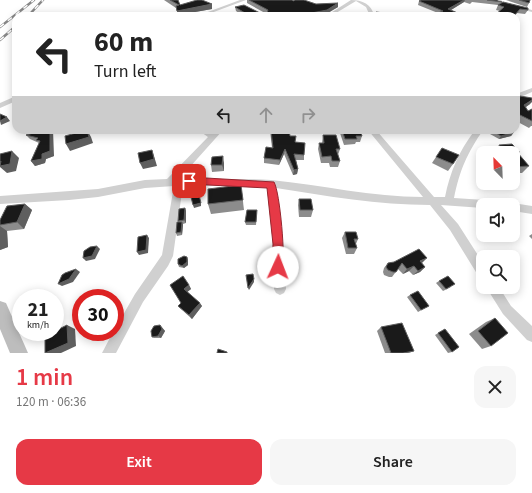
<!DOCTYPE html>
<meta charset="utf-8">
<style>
:root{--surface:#fff;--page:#f6f6f6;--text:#222;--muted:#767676;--accent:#e63946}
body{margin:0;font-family:"Source Sans 3",sans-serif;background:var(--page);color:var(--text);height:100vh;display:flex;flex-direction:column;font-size:15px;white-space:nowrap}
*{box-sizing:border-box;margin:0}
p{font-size:13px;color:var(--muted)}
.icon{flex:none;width:22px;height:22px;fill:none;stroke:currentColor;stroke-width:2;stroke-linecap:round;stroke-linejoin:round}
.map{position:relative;height:353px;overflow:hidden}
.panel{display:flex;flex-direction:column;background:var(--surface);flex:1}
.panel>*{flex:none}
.guide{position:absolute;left:12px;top:12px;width:508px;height:122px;border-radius:12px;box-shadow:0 2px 10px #0003;background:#fff;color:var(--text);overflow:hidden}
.needle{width:26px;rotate:337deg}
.tools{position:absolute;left:476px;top:146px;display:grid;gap:8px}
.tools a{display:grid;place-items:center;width:44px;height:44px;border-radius:8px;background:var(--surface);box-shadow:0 2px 10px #0003;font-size:20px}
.speed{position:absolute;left:12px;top:289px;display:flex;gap:8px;font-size:20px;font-weight:700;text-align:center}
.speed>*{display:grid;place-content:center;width:52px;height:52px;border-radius:50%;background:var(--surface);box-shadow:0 2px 10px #0003;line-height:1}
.speed small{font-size:10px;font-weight:400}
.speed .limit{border:6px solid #d22;background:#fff;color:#111}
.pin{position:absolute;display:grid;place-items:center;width:34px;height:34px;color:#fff;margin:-17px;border-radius:8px;box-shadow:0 2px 6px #0006}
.me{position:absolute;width:44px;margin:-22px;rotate:2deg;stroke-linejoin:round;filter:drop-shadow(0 0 3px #0008)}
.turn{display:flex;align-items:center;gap:14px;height:84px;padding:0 16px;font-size:18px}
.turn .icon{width:52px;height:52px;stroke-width:2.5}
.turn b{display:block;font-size:28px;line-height:34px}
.lanes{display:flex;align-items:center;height:38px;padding:0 16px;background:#0003;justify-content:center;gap:20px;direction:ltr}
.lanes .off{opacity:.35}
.round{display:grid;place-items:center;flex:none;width:42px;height:42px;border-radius:12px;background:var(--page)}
.headline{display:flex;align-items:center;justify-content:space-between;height:68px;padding:0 16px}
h1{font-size:24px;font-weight:600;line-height:30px;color:var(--accent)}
.action{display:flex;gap:8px;margin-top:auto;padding:8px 16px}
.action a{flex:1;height:46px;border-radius:12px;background:var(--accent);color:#fff;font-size:16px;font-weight:600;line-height:46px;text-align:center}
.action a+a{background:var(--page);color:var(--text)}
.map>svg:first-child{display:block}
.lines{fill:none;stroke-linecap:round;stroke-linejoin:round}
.street{fill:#d0d0d0;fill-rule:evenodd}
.secondary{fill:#bdbdbd;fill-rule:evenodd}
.rail-casing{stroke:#888;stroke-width:2.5}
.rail{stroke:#fff;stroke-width:1.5;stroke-dasharray:5;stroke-linecap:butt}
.wall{fill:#8c8c8c}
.shaded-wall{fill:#5f5f5f}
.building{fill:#1a1a1a;stroke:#5f5f5f}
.route{fill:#e63946;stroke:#96252e}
</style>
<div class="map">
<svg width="532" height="353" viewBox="0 0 532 353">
<rect width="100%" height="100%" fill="#fff"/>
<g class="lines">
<g class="street">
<polygon points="240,0 246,0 203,16 197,16"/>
<path d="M351,0c11,0 21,4 23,16h-4l-4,-9 -10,-6 -25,15h-5z"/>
<polygon points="498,0 502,0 501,1 532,10 532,12 496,3"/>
<rect x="427" y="13" width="4" height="3"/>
<polygon points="532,88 532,92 516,99 516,94"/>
<polygon points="16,96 16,101 0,108 0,103"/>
<path d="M198,130h10l4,3 3,-3h8l-43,48c30,2 61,0 91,2 51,5 101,17 152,17l-55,-67h8l58,67h11c5,-25 14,-46 30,-67h8c-16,24 -23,39 -29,68l46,3 3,1 2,3h-22v3l-42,-3 17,19 25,39v16l-4,-2 -29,-47 -20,-25c-52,0 -103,-9 -154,-17l7,56 3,45 -2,4 -4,2 -4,-2 -2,-4 -1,-45 -6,-57 -84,-2 -10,71 -5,10 -25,36 -27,51h-14l11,-21h2v-3l20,-35 27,-39 12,-69 -29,2 -47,9 -29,3 -69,4v-8l98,-7 47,-9 22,-1 41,-42z"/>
<polygon points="513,203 532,206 532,214 513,211 513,205 509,205"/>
<polygon points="486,287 499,287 511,306 532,326 532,342 527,340 503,314"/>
</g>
<polygon class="secondary" points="0,301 6,303 28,353 10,353 0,329"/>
<defs>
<g id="rail">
<polyline points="28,16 43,0"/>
<polyline points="0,27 34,0"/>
<polyline points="0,40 16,26"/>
</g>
</defs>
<use href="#rail" class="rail-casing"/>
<use href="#rail" class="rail"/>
</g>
<g class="wall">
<polygon points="164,0 178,0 180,5 212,4 212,9 178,15 176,8"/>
<polygon points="247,0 292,0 293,1 338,7 326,14 317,16 243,16 236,11 235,7 260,13 265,13 247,3"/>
<polygon points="421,0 497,0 498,1 528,10 525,14 500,11 496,10 498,5 472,2 470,4 464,2 451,10 465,16 434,16 435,14 438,13 418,5 419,1"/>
<polygon points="506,0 530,0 529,3 527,7"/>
<polygon points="520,96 530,104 526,107 528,111 532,109 532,126 531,126 529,128 516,121 516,101"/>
<polygon points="270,130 289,130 290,136 304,155 304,160 296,160 298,169 297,174 293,175 284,154 279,165 264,163 264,158 272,148"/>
<polygon points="339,130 360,130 362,136 360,142 356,142 355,144 344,145"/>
<polygon points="493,130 514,132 511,136 499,139 490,134"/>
<polygon points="41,131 54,156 46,159 45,163 35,166 31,161 39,143 30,139 26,135"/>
<polygon points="323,135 340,149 338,155 340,161 338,167 330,167 329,163 321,163 318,149 319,143 322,143"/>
<polygon points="499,145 520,152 518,154 529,166 522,173 513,173 513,153 498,153 499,152 496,149"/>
<polygon points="436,157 453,164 448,171 432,163"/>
<polygon points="224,163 224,171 212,172 211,165"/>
<polygon points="241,185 244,210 211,214 208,204"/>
<polygon points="299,199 313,210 311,217 299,217 298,205"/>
<polygon points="25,204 32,210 24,229 7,231 8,247 0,250 0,220"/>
<polygon points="185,208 186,211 186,223 183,224 183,225 182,235 177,236 176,233 178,222 178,221"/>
<polygon points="257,213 256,225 246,225 245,222"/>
<polygon points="345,232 358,239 356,244 357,248 354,254 346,254 342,238"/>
<polygon points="532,234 532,239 529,236"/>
<polygon points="187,257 188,260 188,265 184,268 179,267 178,264"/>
<polygon points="388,263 422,263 425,267 420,272 413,275 409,271 403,274 398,269 392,277 389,277 384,275 383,272 384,268"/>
<polygon points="439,281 451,287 443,291 436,283"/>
<polygon points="189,285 191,289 187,292 202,306 192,319 181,309 178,306 181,303"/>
<polygon points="410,295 429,306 418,312 407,297"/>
<polygon points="495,318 491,346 482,349 469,334 486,322"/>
<polygon points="160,325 165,331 161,338 154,338 152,337"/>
<polygon points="381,327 414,351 409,353 385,353 377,331"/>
<polygon points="445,329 452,352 448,353 435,335"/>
</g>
<g class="shaded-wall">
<polygon points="464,0 465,0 464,2 446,13 448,9"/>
<polygon points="338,3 338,7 326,14 317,16 296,16"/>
<polygon points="212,4 212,9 178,15 177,11"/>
<polygon points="287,13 287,16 276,16"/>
<polygon points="532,100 532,102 530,104 520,111 524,105"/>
<polygon points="7,117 10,121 1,125 0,121"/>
<polygon points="49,130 53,130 54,156 46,159 45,163 35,166 31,161 42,154"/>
<polygon points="87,130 91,137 93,143 70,151 66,144"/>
<polygon points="514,132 511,136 499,139 501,136"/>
<polygon points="285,149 284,154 279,165 280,160"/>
<polygon points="152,150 154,156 157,166 143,169 140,163"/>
<polygon points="12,151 19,158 16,171 7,173 0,167 0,162 1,161"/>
<polygon points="223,156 224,163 224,171 222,165"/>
<polygon points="298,169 297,174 293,175 294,170"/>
<polygon points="201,203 201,206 194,208 193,205"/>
<polygon points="25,204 32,210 24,229 17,222"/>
<polygon points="185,208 186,211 186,223 184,220"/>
<polygon points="182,222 183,225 182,235 181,232"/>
<polygon points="0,226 7,231 8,247 0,250"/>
<polygon points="147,235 149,238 148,253 139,255 137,252"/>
<polygon points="97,246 100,249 95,259 86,261 83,258"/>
<polygon points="187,257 188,260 188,265 184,268 182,266"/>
<polygon points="427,258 422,263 416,266 420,261"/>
<polygon points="414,266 409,271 403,274 407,269"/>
<polygon points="425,267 420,272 413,275 418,271"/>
<polygon points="76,269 80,272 73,282 62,286 58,284"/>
<polygon points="254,279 254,282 249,290 248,288"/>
<polygon points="189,285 191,289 186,293 184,289"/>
<polygon points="200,303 202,306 192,319 189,315"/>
<polygon points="67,325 75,329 76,346 61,353 46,353"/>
<polygon points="160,325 165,331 161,338 158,336"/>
</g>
<g class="building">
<polygon points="170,0 178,0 180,5 197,0 202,0 212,4 177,11 176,6 179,5"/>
<polygon points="249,0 292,0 293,1 295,0 304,0 316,4 338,3 327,10 296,16 287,13 276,16 250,16 235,7 244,5 260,13 267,13 268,10"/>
<polygon points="421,0 464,0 448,9 465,16 439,16 435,14 443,11 419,1"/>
<polygon points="487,0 497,0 498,1 502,2"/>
<polygon points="519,0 530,0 529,3"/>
<polygon points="503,2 528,8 528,10 520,9 514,16 494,16 504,7 498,5"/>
<polygon points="376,12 400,15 400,16 375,16 372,15 376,14"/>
<polygon points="520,96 532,98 532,100 524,105 528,111 532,109 532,121 516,113 516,106 518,105"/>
<polygon points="0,114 7,117 0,121"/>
<polygon points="41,130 50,130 50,151 42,154 42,159 31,161 40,141 36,140 38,138 26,135 41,131"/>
<polygon points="87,130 89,137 66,144 65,136"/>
<polygon points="271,130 289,130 290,136 296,136 295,142 305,143 304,155 294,154 298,169 294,170 285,149 280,160 264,158 266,147 273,148"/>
<polygon points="342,130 360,130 362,136 356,136 357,139 345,139"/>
<polygon points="493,130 511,130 514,132 501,136 493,131"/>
<polygon points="323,135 336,135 340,149 336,149 340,161 332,161 331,156 322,157 319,143 324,143"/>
<polygon points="512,144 520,152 504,152 499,145"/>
<polygon points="442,148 459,155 453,164 436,157"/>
<polygon points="152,150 154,159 140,163 138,153"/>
<polygon points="12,151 10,164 0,166 1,161 0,162 0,154"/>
<polygon points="498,152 517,152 529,166 513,167 513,153 499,153"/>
<polygon points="223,156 222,165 211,165 212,157"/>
<polygon points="241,185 243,200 208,204 208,189"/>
<polygon points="199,195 201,203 193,205 191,197"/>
<polygon points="299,199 311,199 313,210 300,210"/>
<polygon points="25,204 17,222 0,225 0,220 7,206"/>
<polygon points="185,208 184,220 178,221 179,209"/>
<polygon points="247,210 257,210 256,222 245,222"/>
<polygon points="177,222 182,222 181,232 176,233"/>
<polygon points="345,232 356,232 358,239 354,239 357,248 348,248"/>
<polygon points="147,235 146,250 137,252 138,237"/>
<polygon points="97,246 92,256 83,258 84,251 90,247"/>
<polygon points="419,249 427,258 420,261 425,267 418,271 414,266 407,269 402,263 396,272 393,272 388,270 386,267 388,263 394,262"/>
<polygon points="184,256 187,257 187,262 182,266 178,264 178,259"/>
<polygon points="76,269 69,279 58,284 62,275 65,273"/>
<polygon points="253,274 254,279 248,288 246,275"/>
<polygon points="183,276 189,285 184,289 200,303 189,315 178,306 181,303 170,285"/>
<polygon points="448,276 455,284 446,289 439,281"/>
<polygon points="418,291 429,306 421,310 410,295"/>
<polygon points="495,318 508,333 491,346 478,331"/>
<polygon points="402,323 414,351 403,353 391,353 381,327"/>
<polygon points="67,325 68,343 45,353 45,335 52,332 55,332 55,331"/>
<polygon points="160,325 162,329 158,336 152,337 151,331 154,326"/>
<polygon points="445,329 459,347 452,352 438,333"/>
<polygon points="218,349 227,352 227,353 217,353"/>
</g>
<path class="route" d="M189,177l85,5c6,10 12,79 8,89l-4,2 -4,-2 -2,-4 1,-23 -6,-56 -78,-4 -5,-3z"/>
</svg>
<div class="tools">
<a><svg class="needle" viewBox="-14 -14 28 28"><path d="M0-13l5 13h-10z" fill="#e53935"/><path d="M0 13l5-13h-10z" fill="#767676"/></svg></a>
<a><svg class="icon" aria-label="sound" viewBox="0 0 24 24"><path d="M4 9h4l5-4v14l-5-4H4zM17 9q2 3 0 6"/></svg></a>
<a><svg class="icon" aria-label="search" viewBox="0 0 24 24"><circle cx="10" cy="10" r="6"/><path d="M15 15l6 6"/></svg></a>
</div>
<div class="speed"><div>21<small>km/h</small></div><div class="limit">30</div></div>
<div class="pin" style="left:189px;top:181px;background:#d93025"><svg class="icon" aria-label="arrive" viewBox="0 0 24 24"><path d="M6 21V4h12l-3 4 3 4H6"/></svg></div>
<svg class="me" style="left:278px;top:267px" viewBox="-20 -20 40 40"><circle r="19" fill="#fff"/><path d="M0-13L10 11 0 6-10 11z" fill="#e63946"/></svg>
<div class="guide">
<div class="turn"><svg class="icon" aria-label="left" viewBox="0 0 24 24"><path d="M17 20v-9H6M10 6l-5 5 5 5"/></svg><div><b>60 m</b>Turn left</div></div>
<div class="lanes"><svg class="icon" aria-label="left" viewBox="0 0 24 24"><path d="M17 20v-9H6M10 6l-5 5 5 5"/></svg><svg class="icon off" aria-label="ahead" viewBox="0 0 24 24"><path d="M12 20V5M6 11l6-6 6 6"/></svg><svg class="icon off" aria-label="right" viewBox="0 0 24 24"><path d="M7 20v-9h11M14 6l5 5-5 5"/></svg></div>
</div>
</div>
<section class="panel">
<div class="headline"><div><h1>1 min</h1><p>120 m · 06:36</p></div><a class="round"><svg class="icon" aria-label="close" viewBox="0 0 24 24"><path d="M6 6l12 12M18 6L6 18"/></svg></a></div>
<div class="action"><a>Exit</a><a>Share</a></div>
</section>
